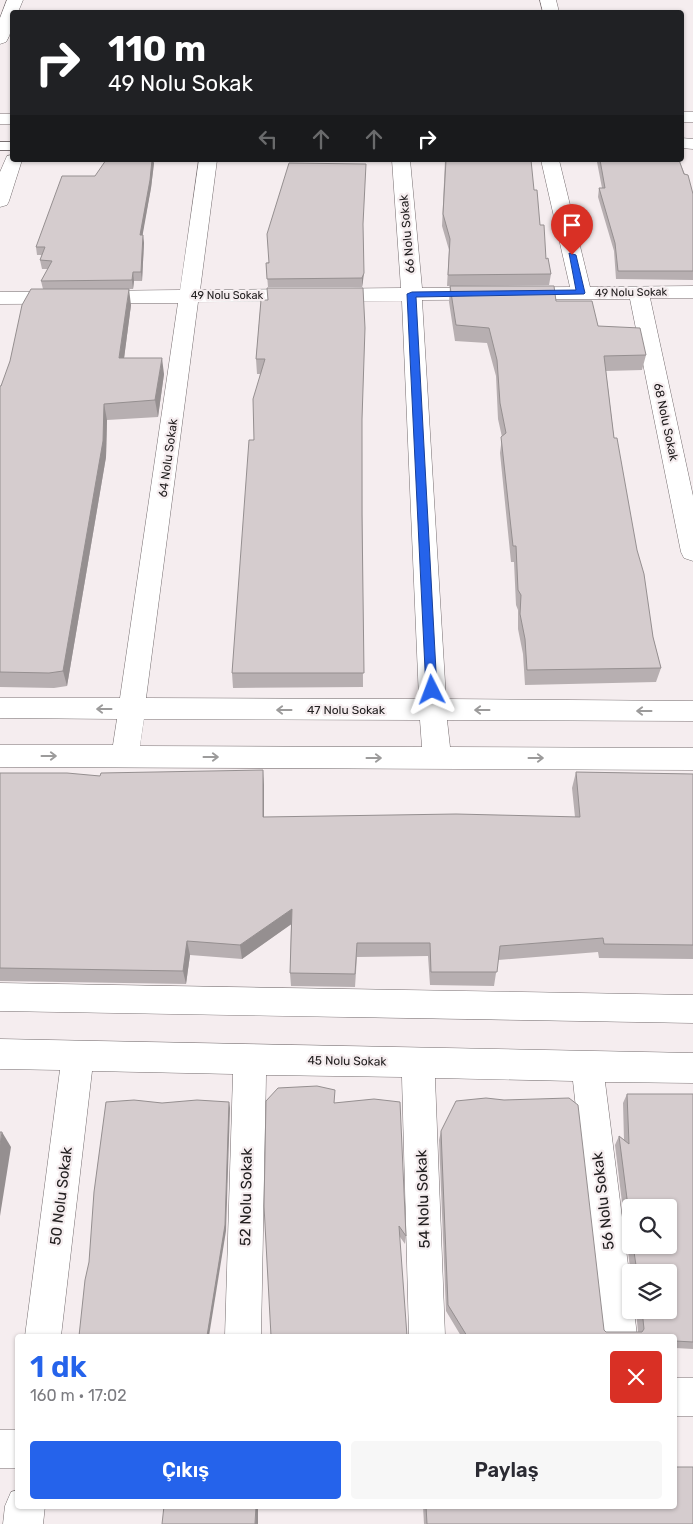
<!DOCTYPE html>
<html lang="tr">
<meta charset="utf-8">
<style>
:root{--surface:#fff;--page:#f7f7f7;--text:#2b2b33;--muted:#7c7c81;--accent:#2563eb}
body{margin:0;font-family:Rubik,sans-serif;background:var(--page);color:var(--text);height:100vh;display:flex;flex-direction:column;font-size:19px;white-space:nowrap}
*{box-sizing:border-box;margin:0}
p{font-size:16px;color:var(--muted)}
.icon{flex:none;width:28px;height:28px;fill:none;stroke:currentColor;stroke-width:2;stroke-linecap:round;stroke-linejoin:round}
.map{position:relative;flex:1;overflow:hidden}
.side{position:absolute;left:15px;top:1334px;width:662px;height:175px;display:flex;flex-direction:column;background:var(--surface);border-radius:5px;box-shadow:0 1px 4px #0004}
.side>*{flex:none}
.top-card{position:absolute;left:10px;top:10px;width:674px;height:152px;border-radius:5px;box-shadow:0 1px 4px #0004;background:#202124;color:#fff;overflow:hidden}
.fabs{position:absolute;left:622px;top:1199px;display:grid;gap:10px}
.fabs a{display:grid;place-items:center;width:55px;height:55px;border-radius:5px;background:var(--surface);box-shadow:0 1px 4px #0004;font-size:25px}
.pin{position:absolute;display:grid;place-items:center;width:42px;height:42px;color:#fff;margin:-51px -21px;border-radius:50% 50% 50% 0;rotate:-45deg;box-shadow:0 0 5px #0007}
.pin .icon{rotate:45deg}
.me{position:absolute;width:55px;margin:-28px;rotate:357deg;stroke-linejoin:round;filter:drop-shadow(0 0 4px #0008)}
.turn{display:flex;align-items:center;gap:18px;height:105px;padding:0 15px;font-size:22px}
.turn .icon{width:65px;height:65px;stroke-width:2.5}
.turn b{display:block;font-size:35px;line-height:42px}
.lanes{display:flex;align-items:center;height:48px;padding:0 15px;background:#0003;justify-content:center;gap:25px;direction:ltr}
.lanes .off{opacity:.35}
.round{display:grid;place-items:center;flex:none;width:52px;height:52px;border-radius:5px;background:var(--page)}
.head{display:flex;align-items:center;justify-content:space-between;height:85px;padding:0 15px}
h1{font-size:30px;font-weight:600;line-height:38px;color:var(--accent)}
.primary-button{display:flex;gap:10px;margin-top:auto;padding:10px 15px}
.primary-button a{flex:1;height:58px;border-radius:5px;background:var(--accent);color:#fff;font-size:20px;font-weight:600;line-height:58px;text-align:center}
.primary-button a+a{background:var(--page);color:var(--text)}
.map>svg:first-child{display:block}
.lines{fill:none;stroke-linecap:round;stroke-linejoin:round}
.service-casing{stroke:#766e70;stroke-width:2}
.minor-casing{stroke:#766e70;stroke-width:1}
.service{fill:#fff;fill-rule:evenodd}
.minor{fill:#fff;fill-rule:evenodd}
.wall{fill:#b7afb1;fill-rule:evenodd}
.shaded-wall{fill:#958f90}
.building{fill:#d5ccce;stroke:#958f90}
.oneway{stroke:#9c9b9b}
.route{fill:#2563eb;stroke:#184099}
.labels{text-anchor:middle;stroke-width:4.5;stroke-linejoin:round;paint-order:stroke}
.far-street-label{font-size:11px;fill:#232021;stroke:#f5edef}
.street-label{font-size:12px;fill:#232021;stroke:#f5edef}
.near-street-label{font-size:15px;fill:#232021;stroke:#f5edef}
</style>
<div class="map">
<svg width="693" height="1524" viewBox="0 0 693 1524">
<rect width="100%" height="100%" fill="#f5edef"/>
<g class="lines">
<defs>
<rect id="service" x="0" y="142" width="12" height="8"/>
<g id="minor">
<path d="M7,0h16l-5,12h-6c0,12 0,21 -6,30l-6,2v-26z"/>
<polygon points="540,0 556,0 559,12 543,12"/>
<rect x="681" y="112" width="12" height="10"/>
<rect x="0" y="114" width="12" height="10"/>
<polygon points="681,138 693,139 693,149 681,148"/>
<polygon points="12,155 12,160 22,160 9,201 7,205 0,207 0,172 7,156"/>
<path d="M199,160h18l-17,130 201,-2 -9,-128h18l12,128 148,-1 -29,-127h18l31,127 103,-1v12h-43l43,198v65l-9,-3 -3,-6 -51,-253 -208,1 24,399 247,2v20l-246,-1 3,27 243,1v22l-693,-3v-22h113l4,-26 -117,-1v-20h120l58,-395 -178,1v-12l180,-2zM402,301l17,398 -273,-1 52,-396zM144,719l276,1 2,27 -282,-1z"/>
<polygon points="0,983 693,995 693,1023 0,1011"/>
<polygon points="0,1039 693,1053 693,1083 605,1082 631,1289 631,1310 634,1310 637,1336 601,1336 573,1081 435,1078 445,1336 409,1336 402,1077 266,1075 261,1336 225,1336 233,1074 92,1071 61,1336 25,1336 60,1070 0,1069"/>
<rect x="675" y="1378" width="18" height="38"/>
<rect x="0" y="1430" width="18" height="38"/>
<polygon points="18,1490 18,1506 45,1506 43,1524 3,1524 5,1506 11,1492"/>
</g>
</defs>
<use href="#service" class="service-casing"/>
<use href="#minor" class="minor-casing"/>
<use href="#service" class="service"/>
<use href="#minor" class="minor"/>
</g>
<g class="wall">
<polygon points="445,160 534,190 546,259 551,274 549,285 447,286 449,250 442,226"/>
<polygon points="597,160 679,160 693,194 693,280 616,279 614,251 598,197 599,188 602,188 597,162"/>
<polygon points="154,163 151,188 142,235 144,243 142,281 134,281 133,289 104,289 131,305 124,358 164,374 158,417 107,420 106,457 67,686 54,688 0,687 0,386 1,386 43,289 41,281 48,269 42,269 40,260 42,255 37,255 36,247 95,176"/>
<polygon points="363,230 363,281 362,287 268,287 266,263"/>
<polygon points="450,286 556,301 646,355 642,370 606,371 614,438 653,637 661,668 656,682 525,685 523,654 518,629 518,610 516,605 514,562 511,562 500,453 502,437 498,419 496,376 487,343 455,341 449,302"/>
<polygon points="261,300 362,430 363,687 233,688 232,673 260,374 257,374 256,359"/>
<polygon points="576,772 693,774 693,959 599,958 598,952 498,960 494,986 430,985 428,956 357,957 355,987 291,986 290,973 291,924 242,959 190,955 186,984 0,981 0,773 100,776 264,785 264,817 575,817 572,788"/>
<path d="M627,1094h66v255l-18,-1v-12h-214l-15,-25 -7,-171 2,-9 165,201h32l-2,-22h33v-38h-38v4l-16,-131 4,-9 5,4 -1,-37zM631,1208l38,37h-38z"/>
<polygon points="335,1103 406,1236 405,1244 400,1237"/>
<polygon points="423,1506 675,1506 693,1524 424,1524"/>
</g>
<g class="shaded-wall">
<polygon points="152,160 153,160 154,163 151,188 141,244 140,235"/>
<polygon points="143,235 144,243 142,281 141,272"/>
<polygon points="133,272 134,281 133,289 132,280"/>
<polygon points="364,273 363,281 362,287 362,278"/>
<polygon points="129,289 131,305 122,374 119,358"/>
<polygon points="162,358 164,374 158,417 155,400"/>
<polygon points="104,404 107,420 106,457 67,686 63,671"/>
<polygon points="263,770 264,785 264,832 263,817"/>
<polygon points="292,909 293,923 242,959 240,945"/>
<polygon points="187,941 190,955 186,984 183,971"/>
<polygon points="229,1102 230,1108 226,1231 209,1336 207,1336"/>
<polygon points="2,1132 11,1147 0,1216 0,1145"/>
<polygon points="256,1506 258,1506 258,1524 255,1524"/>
</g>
<g class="building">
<polygon points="106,160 152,160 150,180 140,235 143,235 141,272 133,272 132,280 41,281 52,261 40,260 45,247 36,247 62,176 95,176"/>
<polygon points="446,160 531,160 534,190 537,190 540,225 544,225 546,259 548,258 551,274 448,275 450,239 443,214"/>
<polygon points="600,160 679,160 684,174 688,175 693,194 693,271 618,271 615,243 599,188 605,188"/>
<polygon points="289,163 366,164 363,224 364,273 362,278 267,279 266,263 269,263 267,234"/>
<polygon points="450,286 554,286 556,301 592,301 598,326 640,328 646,355 604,356 614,438 617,438 637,550 644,574 653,637 661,668 527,670 525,639 520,614 521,595 518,590 516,546 513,546 501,437 506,433 500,403 497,360 489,328 456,325"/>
<polygon points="267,288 363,288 365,328 362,419 362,515 364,673 232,673 249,440 254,440 253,399 265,359 256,359 261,300 268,300"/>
<polygon points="31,289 129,289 119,358 162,358 155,400 104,404 103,441 63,671 49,673 0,672 0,386 1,386 10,361 22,305"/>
<polygon points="263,770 263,817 456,814 580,817 576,772 693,774 693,945 604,944 603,938 500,946 497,972 431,972 430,943 357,943 355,974 290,973 292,909 240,945 187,941 183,971 0,968 0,773 67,773 100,776 101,773"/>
<polygon points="317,1086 335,1090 334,1103 374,1099 400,1102 406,1236 399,1226 407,1336 271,1336 264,1206 266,1101 278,1088"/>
<polygon points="627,1094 693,1094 693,1342 675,1341 675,1336 614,1336 599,1335 599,1336 467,1336 448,1305 441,1131 456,1101 486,1098 504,1100 569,1098 578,1105 604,1330 606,1332 642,1332 644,1329 642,1310 669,1310 669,1272 637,1272 633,1245 669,1245 669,1208 631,1208 631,1230 619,1136 629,1144"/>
<polygon points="134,1100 162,1103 197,1100 229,1102 225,1225 207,1336 79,1336 85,1280 89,1262 94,1192 106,1102"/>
<polygon points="0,1132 2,1132 0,1145"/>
<polygon points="675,1467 693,1467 693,1524 427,1524 426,1506 675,1506"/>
<polygon points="164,1506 256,1506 255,1524 162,1524"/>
</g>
<defs><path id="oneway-shaft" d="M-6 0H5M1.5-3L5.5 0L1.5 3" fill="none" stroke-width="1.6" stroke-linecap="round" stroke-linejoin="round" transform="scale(1.25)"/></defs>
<g class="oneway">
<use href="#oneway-shaft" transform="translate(104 709) rotate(-180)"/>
<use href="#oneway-shaft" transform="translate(284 710) rotate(-180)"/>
<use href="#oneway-shaft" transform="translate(482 710) rotate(-180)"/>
<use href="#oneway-shaft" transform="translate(644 711) rotate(-180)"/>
<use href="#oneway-shaft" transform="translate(49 756)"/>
<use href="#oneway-shaft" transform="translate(211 757)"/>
<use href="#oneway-shaft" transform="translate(374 758)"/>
<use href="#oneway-shaft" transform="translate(536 758)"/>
</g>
<polygon class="route" points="569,253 576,255 585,293 584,294 416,297 437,690 432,694 426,690 407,294 412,292 576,290"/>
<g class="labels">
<g class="far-street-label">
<text transform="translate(631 292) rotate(-1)" y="4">49 Nolu Sokak</text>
<text x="227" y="299">49 Nolu Sokak</text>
</g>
<g class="street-label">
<text transform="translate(407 234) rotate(-95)" y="4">66 Nolu Sokak</text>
<text transform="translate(666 422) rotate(78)" y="4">68 Nolu Sokak</text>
<text transform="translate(168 458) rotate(-82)" y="4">64 Nolu Sokak</text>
<text x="346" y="714">47 Nolu Sokak</text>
<text transform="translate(347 1061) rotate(1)" y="4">45 Nolu Sokak</text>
</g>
<g class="near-street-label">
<text transform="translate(61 1196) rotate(-83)" y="5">50 Nolu Sokak</text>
<text transform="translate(246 1197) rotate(-89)" y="5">52 Nolu Sokak</text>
<text transform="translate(423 1199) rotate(-92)" y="5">54 Nolu Sokak</text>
<text transform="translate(603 1201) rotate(-97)" y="5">56 Nolu Sokak</text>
</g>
</g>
</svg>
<div class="fabs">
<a><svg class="icon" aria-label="search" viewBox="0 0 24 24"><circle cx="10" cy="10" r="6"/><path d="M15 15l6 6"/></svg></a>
<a><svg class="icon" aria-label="layers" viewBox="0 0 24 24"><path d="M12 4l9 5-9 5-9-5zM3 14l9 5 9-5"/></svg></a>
</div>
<div class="pin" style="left:572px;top:255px;background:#d93025"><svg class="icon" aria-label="arrive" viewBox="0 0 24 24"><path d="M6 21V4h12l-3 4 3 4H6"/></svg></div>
<svg class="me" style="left:432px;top:690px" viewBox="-20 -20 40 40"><path d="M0-17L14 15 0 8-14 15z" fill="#2563eb" stroke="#fff" stroke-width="4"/></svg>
<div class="top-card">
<div class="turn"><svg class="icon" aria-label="right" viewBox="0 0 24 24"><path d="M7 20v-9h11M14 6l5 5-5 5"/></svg><div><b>110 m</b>49 Nolu Sokak</div></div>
<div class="lanes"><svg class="icon off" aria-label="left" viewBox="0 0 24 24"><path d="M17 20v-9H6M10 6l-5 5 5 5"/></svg><svg class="icon off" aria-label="ahead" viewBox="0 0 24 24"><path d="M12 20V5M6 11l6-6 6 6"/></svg><svg class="icon off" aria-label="ahead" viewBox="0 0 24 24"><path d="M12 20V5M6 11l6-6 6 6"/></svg><svg class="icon" aria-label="right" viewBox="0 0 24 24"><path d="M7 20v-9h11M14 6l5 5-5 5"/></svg></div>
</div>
<section class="side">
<div class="head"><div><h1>1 dk</h1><p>160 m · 17:02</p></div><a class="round" style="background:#d93025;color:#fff"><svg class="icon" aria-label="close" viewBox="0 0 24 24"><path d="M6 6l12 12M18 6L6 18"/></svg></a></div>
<div class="primary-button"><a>Çıkış</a><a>Paylaş</a></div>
</section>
</div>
